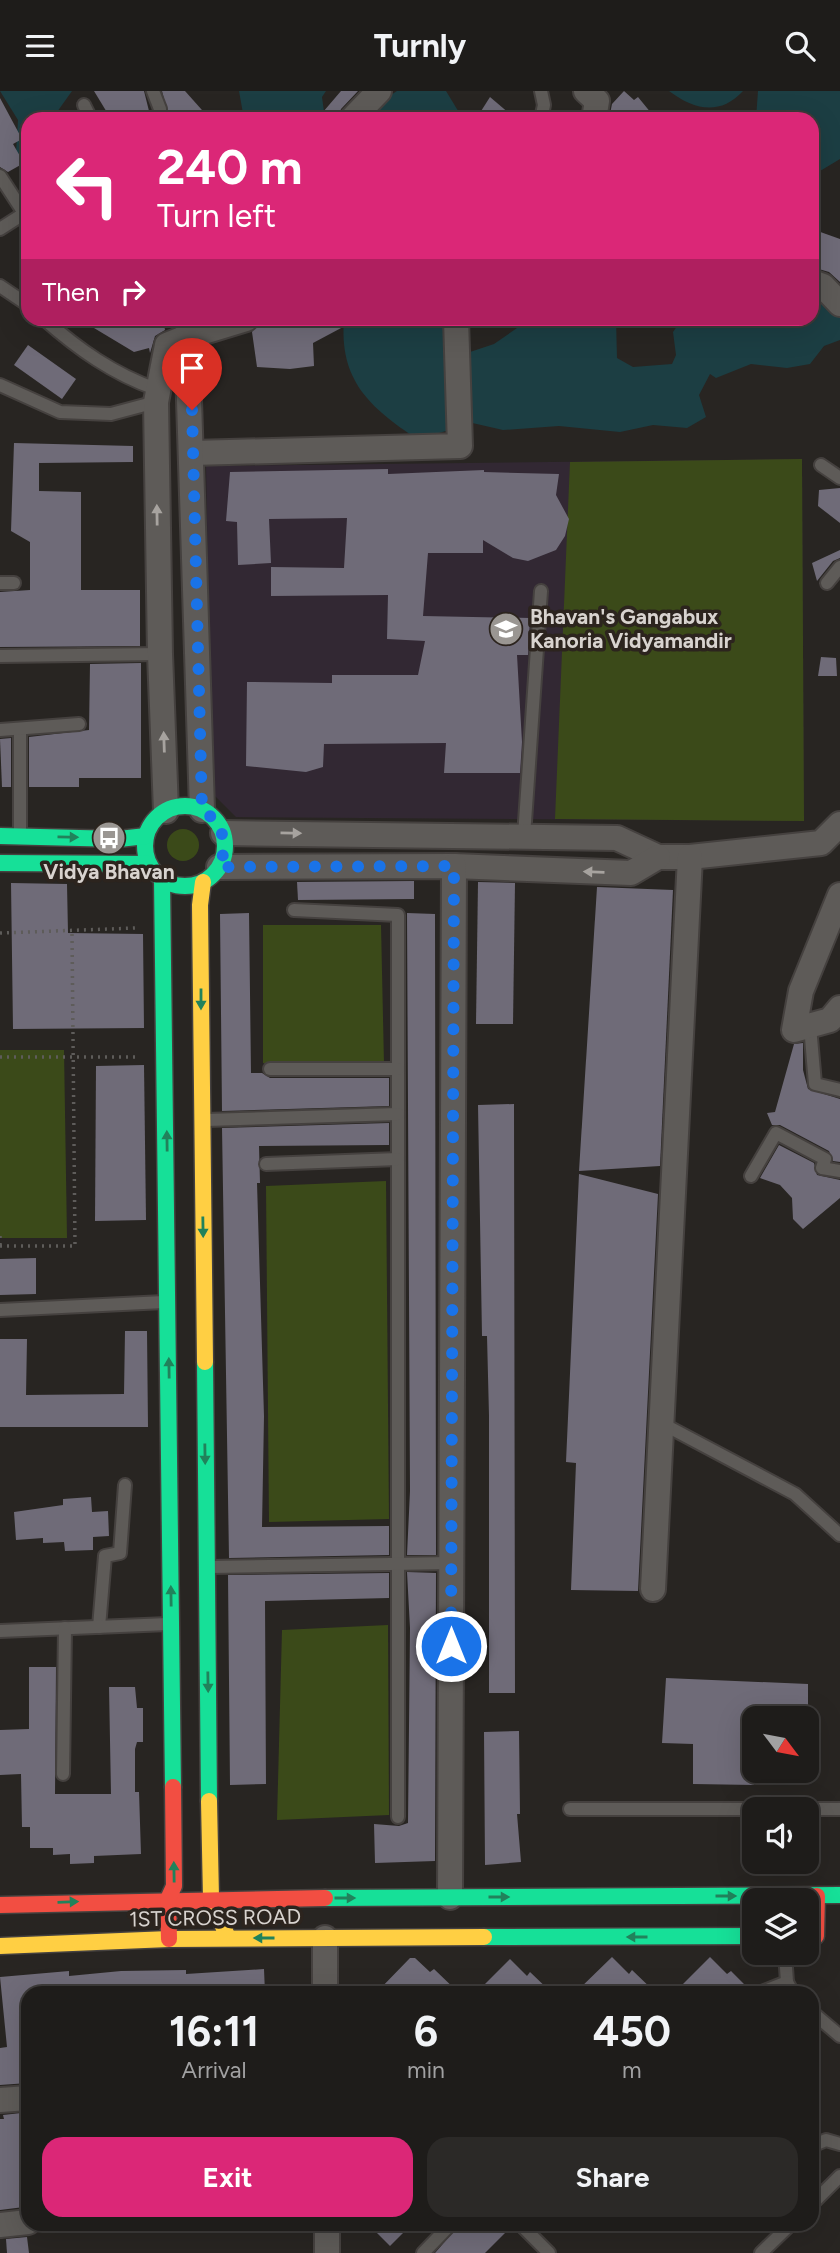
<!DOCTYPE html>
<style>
:root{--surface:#1e1c1a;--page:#2b2927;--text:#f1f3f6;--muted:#a1a1a2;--line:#3c3a39;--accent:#db2777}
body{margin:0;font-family:Figtree,sans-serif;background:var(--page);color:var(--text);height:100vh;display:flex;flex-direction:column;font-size:26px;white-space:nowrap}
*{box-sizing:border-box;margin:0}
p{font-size:23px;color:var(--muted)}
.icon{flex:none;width:38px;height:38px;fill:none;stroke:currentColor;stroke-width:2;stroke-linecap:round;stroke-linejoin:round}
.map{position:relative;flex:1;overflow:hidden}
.panel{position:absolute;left:21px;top:1895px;width:798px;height:245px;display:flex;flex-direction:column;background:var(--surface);border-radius:21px;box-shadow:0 7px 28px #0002,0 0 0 2px var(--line)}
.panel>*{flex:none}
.guide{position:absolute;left:21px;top:21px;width:798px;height:214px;border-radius:21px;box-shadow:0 7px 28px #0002,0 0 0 2px var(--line);background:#db2777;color:#fff;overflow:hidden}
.needle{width:46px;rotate:122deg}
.buttons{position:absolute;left:742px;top:1615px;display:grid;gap:14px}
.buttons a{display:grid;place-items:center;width:77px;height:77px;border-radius:14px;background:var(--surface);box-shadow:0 7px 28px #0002,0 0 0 2px var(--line);font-size:35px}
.pin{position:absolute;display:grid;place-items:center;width:60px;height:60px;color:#fff;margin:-72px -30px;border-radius:50% 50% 50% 0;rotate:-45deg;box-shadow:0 0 7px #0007}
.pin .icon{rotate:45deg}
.me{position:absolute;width:77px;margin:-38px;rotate:0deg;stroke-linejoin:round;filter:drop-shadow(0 0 5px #0008)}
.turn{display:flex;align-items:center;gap:24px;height:147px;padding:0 21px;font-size:32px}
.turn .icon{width:91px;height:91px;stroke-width:2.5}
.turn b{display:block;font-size:49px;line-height:60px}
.then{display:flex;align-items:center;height:66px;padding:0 21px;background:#0003;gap:14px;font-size:26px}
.eta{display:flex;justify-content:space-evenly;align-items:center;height:119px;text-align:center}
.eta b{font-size:42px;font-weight:700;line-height:49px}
.action{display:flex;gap:14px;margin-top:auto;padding:14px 21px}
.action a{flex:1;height:80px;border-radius:21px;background:var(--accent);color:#fff;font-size:28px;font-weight:700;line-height:80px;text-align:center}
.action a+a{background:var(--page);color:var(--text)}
header{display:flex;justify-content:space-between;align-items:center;height:91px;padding:0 21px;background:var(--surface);font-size:32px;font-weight:700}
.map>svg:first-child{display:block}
.education{fill:#322833}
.green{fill:#3b4a19}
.water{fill:#1c3e43}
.building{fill:#6f6b78}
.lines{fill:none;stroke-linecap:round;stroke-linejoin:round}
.lane-casing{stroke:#45413f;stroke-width:16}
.street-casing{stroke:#45413f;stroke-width:28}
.fast-casing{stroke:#45413f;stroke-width:19}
.slow-casing{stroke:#45413f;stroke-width:19}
.jam-casing{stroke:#45413f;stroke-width:19}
.path{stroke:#5e5c5a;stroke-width:3.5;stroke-dasharray:2 5;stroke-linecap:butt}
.lane{stroke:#5e5b58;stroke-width:12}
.street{stroke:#5e5b58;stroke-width:24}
.fast{stroke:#16e098;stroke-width:16}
.slow{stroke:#ffcf43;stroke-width:16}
.jam{stroke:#f24e42;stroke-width:16}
.oneway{fill:#a7a39f}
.oneway2{fill:#21825b}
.route{stroke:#1a73e8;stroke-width:12;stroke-dasharray:0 21.6}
.labels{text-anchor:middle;stroke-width:7;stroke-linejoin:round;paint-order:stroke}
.poi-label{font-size:21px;font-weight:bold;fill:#d8d3cf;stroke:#2c241e;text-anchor:start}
.street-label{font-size:21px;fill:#d8d3cf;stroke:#2c241e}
</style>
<header><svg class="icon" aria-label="menu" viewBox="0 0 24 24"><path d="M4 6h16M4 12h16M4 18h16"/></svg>Turnly<svg class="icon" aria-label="search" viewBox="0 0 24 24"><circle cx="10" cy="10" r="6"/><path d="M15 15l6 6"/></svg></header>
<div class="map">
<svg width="840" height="2162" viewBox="0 0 840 2162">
<rect width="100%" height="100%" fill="#282522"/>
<polygon class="education" points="802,368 804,730 236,726 212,702 206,375"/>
<g class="green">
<polygon points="802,368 804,730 555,728 570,371"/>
<circle cx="183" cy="754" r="16"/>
<polygon points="263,834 381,834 384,973 263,972"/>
<polygon points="0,959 64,959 67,1147 0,1147"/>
<polygon points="386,1090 389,1428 269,1431 266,1095"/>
<polygon points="388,1534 389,1724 277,1729 282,1539"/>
</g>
<g class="water">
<polygon points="0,0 72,0 52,28 28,28 28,96 16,62 18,29"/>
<polygon points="239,0 326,0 322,6 325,28 244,28"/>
<polygon points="397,0 446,0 463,28 370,28 385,8"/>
<path d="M669,0h74c-23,25 -49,19 -74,0z"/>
<polygon points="758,0 840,0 840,68 820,80 812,78 812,28 756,28"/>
<polygon points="812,193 840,216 840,249 824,255 810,273 787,277 751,273 716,287 710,283 699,304 706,326 687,337 653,334 620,341 559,335 503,339 468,331 470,261 494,253 530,228 616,228 617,267 633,276 672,273 676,264 673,241 682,228 812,228"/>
<path d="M344,228h97l8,9 -3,103 -29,8c-48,-32 -78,-59 -73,-120z"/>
</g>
<g class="building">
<polygon points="94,0 144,0 151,28 111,28"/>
<polygon points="162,0 185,0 210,28 169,28"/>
<polygon points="341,0 358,0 341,18 337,28 317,28"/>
<polygon points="624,0 634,9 638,6 656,28 609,28 612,13"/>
<polygon points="490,6 516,28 476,28"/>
<polygon points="0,7 22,48 13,53 24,72 8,81 0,76"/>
<polygon points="812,138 840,148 840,191 829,181 812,176"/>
<polygon points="79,228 121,233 137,228 163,228 165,239 155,245 150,262 149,257 134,261"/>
<polygon points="260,228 358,228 313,252 314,275 290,278 257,276 252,241"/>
<polygon points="28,254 76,288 62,308 14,274"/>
<polygon points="14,352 133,355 133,371 39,372 39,400 81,401 81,499 140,499 140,555 0,556 0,501 30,499 30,451 11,440"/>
<polygon points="388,378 388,383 484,379 484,381 559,383 556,404 569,428 565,445 556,459 528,470 513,467 483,449 483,462 428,462 423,525 530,527 528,564 517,564 522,651 520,682 444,682 446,652 324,653 323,676 306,681 246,675 247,591 332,592 332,584 418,584 425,550 387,548 388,504 271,505 271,476 344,477 347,427 269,428 271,472 238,474 237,431 226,430 230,381"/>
<polygon points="840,397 840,432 818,415 819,399"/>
<polygon points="840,459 840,467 833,470 817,490 812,472"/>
<polygon points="821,566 836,567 837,585 818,585"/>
<polygon points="141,572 141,687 79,687 79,696 29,696 29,646 89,639 90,573"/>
<polygon points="11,647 11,696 2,696 0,648"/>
<polygon points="414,790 414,808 298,809 297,791"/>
<polygon points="478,791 515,792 513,933 476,933"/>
<polygon points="11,792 67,793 68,842 143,843 144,937 13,938"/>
<polygon points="597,796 673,799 660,1075 579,1080"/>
<polygon points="249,822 251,982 262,982 270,987 389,987 389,1015 222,1020 220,823"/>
<polygon points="407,822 435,823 436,1464 407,1464 410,1400"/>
<polygon points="803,952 803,979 808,998 840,1008 840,1071 833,1070 829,1060 780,1034 772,1034 767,1022 775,1021 794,953"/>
<polygon points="144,974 146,1129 95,1130 96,975"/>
<polygon points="514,1013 515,1602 489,1602 489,1325 487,1245 482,1245 478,1014"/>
<polygon points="389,1032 389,1054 259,1055 260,1092 257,1092 264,1325 262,1436 389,1435 389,1464 229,1467 222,1037"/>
<polygon points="779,1054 814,1072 817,1084 840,1089 840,1107 803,1138 793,1128 792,1107 780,1094 760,1087"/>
<polygon points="579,1083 658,1103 638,1500 571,1499 576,1372 566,1371"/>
<polygon points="36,1167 36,1203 0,1204 0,1168"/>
<polygon points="125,1240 147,1240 148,1336 0,1336 0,1248 27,1248 26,1304 124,1303"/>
<polygon points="91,1406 92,1421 108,1420 109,1445 93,1446 93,1459 65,1460 64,1451 43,1452 43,1447 16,1449 14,1421 63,1414 63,1408"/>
<polygon points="407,1481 436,1482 435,1770 375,1772 374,1733 399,1735 408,1732 410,1537"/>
<polygon points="389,1482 389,1507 265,1510 266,1693 230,1694 228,1484"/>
<polygon points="29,1576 56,1576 55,1703 111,1703 109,1596 135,1596 137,1617 143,1617 143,1651 137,1651 135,1658 135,1701 139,1701 141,1763 94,1765 94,1772 70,1773 70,1763 53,1764 53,1757 30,1757 30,1736 22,1736 21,1683 0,1684 0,1639 29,1638"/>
<polygon points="666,1587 808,1593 808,1628 754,1628 754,1694 693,1693 693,1653 662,1652"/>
<polygon points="519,1640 520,1723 517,1723 521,1771 485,1774 484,1641"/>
<polygon points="612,1866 629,1883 632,1879 656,1902 575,1902"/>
<polygon points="710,1866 727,1883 731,1880 745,1894 742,1897 747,1902 674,1902"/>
<polygon points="410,1867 415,1867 430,1881 434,1878 459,1902 376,1902"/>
<polygon points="510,1868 527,1885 530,1881 552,1902 476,1902"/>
<polygon points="264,1878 265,1902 28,1902 28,1927 24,1927 28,1992 0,1994 0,1957 7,1956 0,1886 69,1880 69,1885 121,1880 186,1879 186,1883"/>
<polygon points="21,2022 25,2067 20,2067 24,2116 0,2119 0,2028 4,2028 3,2024"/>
<polygon points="385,2133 412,2133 390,2155 377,2142"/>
<polygon points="460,2133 511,2133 512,2135 485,2162 435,2162"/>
<polygon points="27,2146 29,2162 7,2162 6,2148"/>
</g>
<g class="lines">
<defs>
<g id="lane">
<polyline points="153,0 160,18 160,28"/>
<polyline points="541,0 544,14 541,28"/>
<polyline points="84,14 91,28"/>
<polyline points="0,85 24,122"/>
<polyline points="0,138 28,120"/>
<polyline points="0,195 28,214"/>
<path d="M44,228c34,30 69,55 112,70"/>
<polyline points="0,294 60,321 111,323 156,311"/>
<polyline points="821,374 840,387"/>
<polyline points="0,492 14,492"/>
<polyline points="827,492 840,476"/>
<polyline points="0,565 160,563"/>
<polyline points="20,638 20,742"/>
<polyline points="0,639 79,633"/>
<polyline points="524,745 541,500"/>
<polyline points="294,819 398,824 398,1726"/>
<polyline points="810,935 815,993 840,999"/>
<polyline points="270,978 398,978"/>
<polyline points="206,1029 398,1023"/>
<polyline points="266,1073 398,1068"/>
<polyline points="751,1085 776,1042 825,1068 822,1077 840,1080"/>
<polyline points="0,1219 164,1211"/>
<polyline points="661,1332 795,1403 840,1444"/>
<polyline points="210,1476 451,1472"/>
<polyline points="99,1536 105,1465 120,1462 125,1394"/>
<polyline points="0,1540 168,1533"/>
<polyline points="63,1683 65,1537"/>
<polyline points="570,1718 840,1718"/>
<polyline points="785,1862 787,1891"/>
<polyline points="759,1902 787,1891 793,1902"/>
<polyline points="812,1921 840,1945"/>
<polyline points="812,2055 826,2049 840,2053"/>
<polyline points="812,2113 840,2085"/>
<polyline points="520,2133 549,2162"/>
<polyline points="423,2162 451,2133"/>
<polyline points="761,2162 791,2133"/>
</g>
<g id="street">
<polyline points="586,0 597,10 594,28"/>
<polyline points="352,28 379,0"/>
<polyline points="812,191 823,195 840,213"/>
<polyline points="190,228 187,246 246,228"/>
<polyline points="192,362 460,355 456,228"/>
<polyline points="166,720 160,563 156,311 167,254 187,246 202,719"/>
<polyline points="223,742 617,747 658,766 690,766 821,752 840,733"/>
<polyline points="219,776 454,775 631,782 658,766"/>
<polyline points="840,804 801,900 794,939 830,929 840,917"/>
<polyline points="653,1498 690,766"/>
<polyline points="450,1806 454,775"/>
<polyline points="325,1847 325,1902"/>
<polyline points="0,2009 28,2007"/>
<polyline points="327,2133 327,2162"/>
<polyline points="0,2134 28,2131"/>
</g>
<g id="fast">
<circle cx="185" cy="755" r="40"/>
<polyline points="0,745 119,748 146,745"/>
<polyline points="0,772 149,773"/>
<polyline points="162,789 173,1696"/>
<polyline points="205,1271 209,1710"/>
<polyline points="325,1807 840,1804"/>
<polyline points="484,1846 754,1845"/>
</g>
<g id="slow">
<polyline points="203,791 200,814 205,1271"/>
<polyline points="209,1710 211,1807 228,1847"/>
<polyline points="0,1855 169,1848 484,1846"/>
</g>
<g id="jam">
<polyline points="0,1814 325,1807"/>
<polyline points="816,1845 817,1805"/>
<polyline points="169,1848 168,1808 174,1795 173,1696"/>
</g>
</defs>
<use href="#lane" class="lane-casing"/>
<use href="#street" class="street-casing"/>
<use href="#fast" class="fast-casing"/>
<use href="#slow" class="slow-casing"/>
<use href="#jam" class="jam-casing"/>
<g class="path">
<polyline points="0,842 136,837"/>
<polyline points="0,966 136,966"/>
<polyline points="0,1145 0,1155"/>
<polyline points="0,1155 75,1155 72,841"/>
</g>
<use href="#lane" class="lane"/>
<use href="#street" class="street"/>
<use href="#fast" class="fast"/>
<use href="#slow" class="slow"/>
<use href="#jam" class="jam"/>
</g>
<defs><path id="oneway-solid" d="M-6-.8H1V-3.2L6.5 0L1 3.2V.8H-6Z" transform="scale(1.75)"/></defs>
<g class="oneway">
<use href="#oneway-solid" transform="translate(157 424) rotate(-91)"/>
<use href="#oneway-solid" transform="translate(164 651) rotate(-92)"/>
<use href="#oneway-solid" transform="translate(291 742) rotate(1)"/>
<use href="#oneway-solid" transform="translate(594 781) rotate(-178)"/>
</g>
<g class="oneway2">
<use href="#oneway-solid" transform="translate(68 746) rotate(1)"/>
<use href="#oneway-solid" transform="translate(201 908) rotate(90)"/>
<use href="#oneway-solid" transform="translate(167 1050) rotate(-91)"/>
<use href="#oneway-solid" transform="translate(203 1136) rotate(89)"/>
<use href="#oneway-solid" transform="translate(169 1277) rotate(-91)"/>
<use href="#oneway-solid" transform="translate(205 1363) rotate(89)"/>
<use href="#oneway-solid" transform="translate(171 1505) rotate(-91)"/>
<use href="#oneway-solid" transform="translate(208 1591) rotate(89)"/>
<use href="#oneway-solid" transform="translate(174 1781) rotate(-91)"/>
<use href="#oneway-solid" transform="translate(726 1805)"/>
<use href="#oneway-solid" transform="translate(499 1806)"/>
<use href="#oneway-solid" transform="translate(345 1807)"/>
<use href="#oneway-solid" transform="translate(68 1811) rotate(-2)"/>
<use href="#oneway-solid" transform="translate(637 1846) rotate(180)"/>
<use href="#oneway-solid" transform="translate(264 1847) rotate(180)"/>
</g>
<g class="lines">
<path class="route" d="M192,319l10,400c21,13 27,34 17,57l235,-1 -3,780"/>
</g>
<defs>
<symbol id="school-disc" viewBox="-11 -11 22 22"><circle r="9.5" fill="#9a9692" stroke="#2c241e"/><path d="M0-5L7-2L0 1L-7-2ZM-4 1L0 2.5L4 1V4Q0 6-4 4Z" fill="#fff"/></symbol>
<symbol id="bus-disc" viewBox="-11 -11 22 22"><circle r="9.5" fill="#9a9692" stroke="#2c241e"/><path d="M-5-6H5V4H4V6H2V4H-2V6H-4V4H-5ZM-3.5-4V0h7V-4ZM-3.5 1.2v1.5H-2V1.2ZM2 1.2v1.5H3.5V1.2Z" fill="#fff"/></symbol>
</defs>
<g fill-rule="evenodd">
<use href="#school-disc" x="487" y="519" width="38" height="38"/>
<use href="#bus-disc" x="90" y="728" width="38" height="38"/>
</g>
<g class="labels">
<g class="poi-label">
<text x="530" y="533">Bhavan's Gangabux<tspan x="530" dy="24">Kanoria Vidyamandir</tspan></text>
<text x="109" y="788" text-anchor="middle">Vidya Bhavan</text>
</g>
<g class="street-label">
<text transform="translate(215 1827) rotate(-1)" y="7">1ST CROSS ROAD</text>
</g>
</g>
</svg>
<div class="buttons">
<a><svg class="needle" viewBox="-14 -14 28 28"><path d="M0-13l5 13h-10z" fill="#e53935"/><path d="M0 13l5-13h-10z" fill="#a1a1a2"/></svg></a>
<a><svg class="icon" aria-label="sound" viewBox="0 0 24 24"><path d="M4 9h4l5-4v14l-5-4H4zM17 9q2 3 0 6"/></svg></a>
<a><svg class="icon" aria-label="layers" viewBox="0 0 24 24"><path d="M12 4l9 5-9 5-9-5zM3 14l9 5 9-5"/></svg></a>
</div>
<div class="pin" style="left:192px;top:319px;background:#d93025"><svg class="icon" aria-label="arrive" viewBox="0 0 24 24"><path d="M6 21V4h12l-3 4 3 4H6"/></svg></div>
<svg class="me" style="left:451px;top:1555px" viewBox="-20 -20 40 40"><circle r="17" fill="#1a73e8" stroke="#fff" stroke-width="3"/><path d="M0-11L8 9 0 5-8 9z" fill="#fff"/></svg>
<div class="guide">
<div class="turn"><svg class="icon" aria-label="left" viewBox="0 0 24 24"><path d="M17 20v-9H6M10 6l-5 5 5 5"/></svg><div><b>240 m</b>Turn left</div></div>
<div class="then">Then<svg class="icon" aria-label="right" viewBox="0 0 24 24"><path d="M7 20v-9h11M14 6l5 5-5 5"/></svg></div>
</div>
<section class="panel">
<div class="eta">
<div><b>16:11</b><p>Arrival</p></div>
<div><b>6</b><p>min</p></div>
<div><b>450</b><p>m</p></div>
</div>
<div class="action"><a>Exit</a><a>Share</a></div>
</section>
</div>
